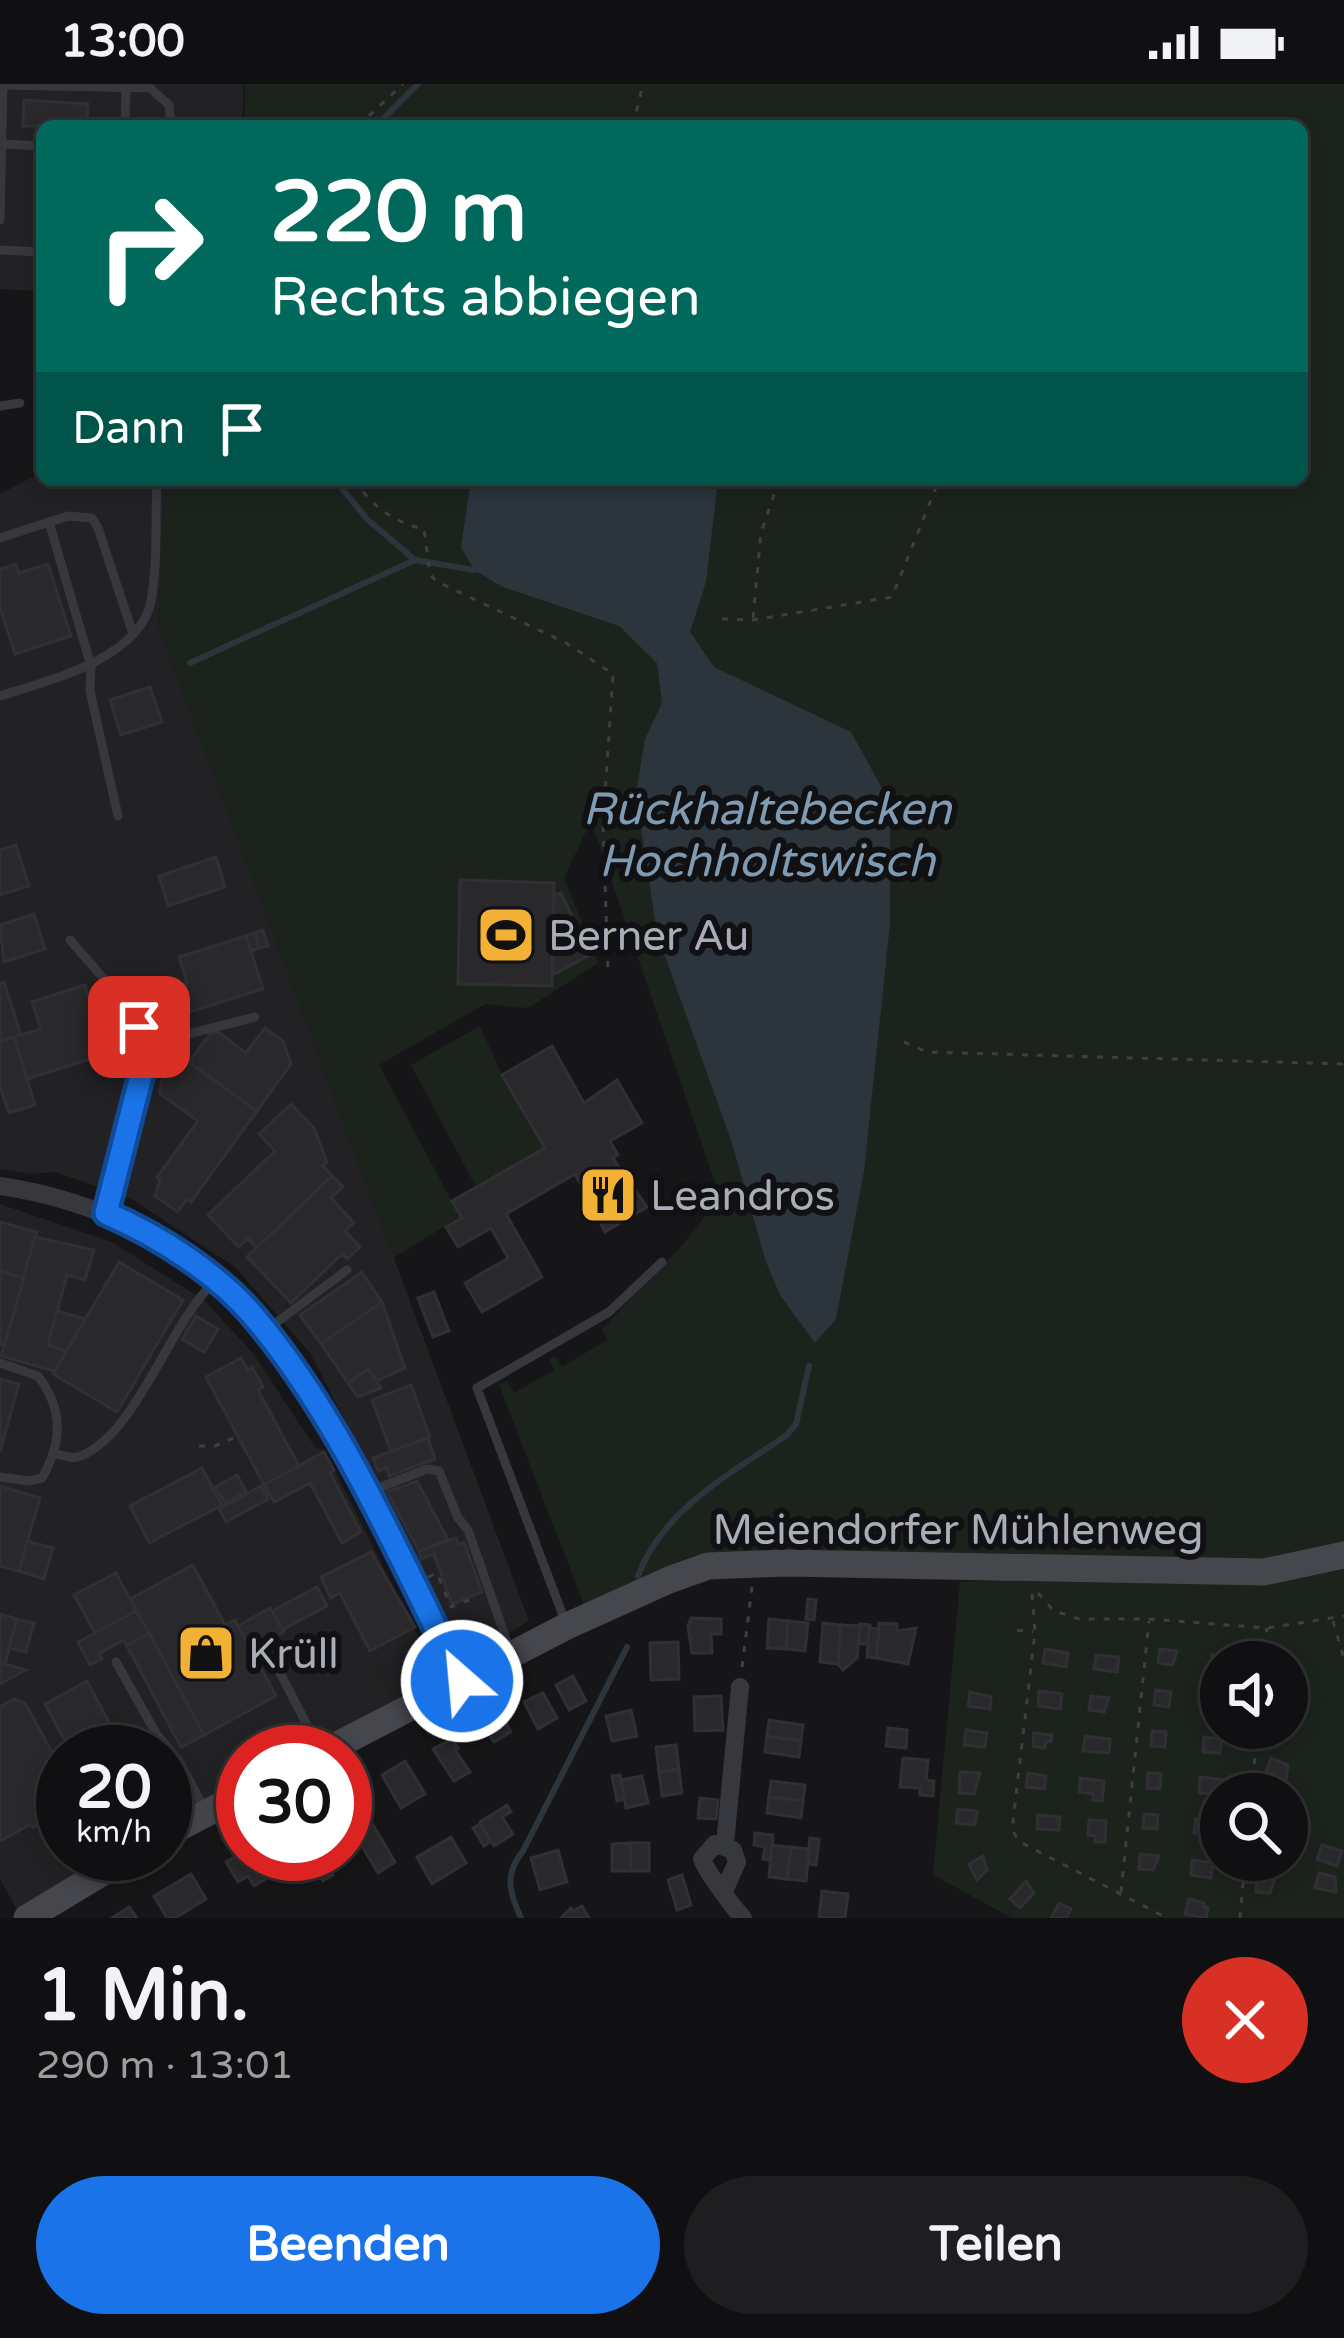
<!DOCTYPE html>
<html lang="de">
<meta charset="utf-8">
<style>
:root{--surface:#101012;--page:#1e1e20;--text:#f1f3f6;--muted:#9c9d9f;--line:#303032;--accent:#1a73e8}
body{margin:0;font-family:"Varela Round",sans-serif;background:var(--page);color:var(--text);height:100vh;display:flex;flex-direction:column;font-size:45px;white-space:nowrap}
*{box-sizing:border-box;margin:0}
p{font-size:39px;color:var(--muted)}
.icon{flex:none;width:66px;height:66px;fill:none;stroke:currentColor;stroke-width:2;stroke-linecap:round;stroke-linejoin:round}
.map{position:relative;height:1834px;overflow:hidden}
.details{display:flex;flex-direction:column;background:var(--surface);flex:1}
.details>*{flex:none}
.top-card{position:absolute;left:36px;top:36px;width:1272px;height:366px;border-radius:18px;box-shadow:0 6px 18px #0003,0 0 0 3px var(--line);background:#00695c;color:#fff;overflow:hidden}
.tools{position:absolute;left:1200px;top:1557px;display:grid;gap:24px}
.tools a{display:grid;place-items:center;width:108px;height:108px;border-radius:50%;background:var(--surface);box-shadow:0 6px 18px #0003,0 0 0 3px var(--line);font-size:60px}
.speed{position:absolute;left:36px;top:1641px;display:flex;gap:24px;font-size:60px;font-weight:700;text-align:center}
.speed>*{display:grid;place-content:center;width:156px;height:156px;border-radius:50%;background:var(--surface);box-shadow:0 6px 18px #0003,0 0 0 3px var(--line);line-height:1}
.speed small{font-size:30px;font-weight:400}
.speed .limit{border:18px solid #d22;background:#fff;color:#111}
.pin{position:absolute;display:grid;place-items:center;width:102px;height:102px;color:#fff;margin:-51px;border-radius:24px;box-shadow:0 6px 18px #0006}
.me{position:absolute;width:132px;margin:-66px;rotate:333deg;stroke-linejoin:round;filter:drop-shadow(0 0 9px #0008)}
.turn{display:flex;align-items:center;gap:42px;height:252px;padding:0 36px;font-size:54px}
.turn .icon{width:156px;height:156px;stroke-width:2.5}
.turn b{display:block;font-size:84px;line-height:102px}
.then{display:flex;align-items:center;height:114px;padding:0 36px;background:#0003;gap:24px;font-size:45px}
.round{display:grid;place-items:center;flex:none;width:126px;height:126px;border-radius:63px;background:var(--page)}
.headline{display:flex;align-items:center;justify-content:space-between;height:204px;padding:0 36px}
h1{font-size:72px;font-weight:700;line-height:90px}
.cta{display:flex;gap:24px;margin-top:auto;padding:24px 36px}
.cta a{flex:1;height:138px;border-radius:72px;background:var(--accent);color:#fff;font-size:48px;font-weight:700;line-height:138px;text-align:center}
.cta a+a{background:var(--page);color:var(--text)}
.status{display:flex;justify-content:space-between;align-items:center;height:84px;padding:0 60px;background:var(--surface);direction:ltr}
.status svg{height:33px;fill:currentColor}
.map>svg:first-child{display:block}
.built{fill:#222225}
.green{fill:#1c231d;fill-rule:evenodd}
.water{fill:#2c353c}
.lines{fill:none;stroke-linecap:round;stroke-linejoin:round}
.stream{stroke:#2c353c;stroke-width:6}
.building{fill:#29292c;stroke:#303034;stroke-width:3}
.path{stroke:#3d3f44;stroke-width:3;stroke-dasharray:6 9;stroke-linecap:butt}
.lane{stroke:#37383d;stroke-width:9}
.street{stroke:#37383d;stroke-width:18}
.secondary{stroke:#45474d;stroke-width:27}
.route-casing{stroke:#114b97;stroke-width:30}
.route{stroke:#1a73e8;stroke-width:21}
.labels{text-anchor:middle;stroke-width:12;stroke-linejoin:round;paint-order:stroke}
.poi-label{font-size:42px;fill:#a8adb8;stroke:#111113;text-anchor:start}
.street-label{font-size:42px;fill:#a8adb8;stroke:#111113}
.water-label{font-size:45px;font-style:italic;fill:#7f9bb3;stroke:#111113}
</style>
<div class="status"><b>13:00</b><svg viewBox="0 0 49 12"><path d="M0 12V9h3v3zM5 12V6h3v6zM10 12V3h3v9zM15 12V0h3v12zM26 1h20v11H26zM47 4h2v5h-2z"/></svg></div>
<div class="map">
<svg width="1344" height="1834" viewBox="0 0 1344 1834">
<rect width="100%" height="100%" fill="#161618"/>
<g class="built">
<polygon points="0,0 244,0 242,42 42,42 42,207 0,205"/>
<polygon points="42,388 42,396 165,396 158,541 529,1537 496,1557 493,1552 482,1559 484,1564 456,1551 310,1269 235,1183 133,1116 56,1088 31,1090 0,1085 0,410"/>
<polygon points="0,1120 112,1158 205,1217 252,1268 315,1363 325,1367 430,1576 425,1593 414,1605 297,1668 243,1668 243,1697 165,1740 165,1668 63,1668 63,1770 114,1770 19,1829 0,1795"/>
</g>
<g class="green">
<polygon points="245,0 1344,0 1344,1460 1294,1474 1172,1479 819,1468 585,1523 499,1301 507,1297 514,1309 554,1286 549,1275 555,1272 562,1283 607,1256 602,1245 679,1165 720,1113 591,737 564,794 598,879 528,924 485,920 379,981 460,1133 393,1174 158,541 165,396 1302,396 1302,42 244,42"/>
<polygon points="480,942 502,991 545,1064 476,1103 411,981"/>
<path d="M1344,1481v353h-332l-79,-43 27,-293zM1221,1578h66v66h-66zM1221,1710h66v66h-66z"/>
<path d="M421,1552c16,30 3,57 -30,61l-15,-26 5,-6 3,5 -3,3 13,22 26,-15 -4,-8 10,-7 -14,-23z"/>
</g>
<polygon class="water" points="471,396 718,396 706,498 690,548 714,583 851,648 890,719 890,840 864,1087 836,1235 815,1259 780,1211 766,1178 731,1056 657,850 636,710 645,655 662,619 657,579 619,542 503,503 474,486 461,463"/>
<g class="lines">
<g class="stream">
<polyline points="376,42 418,0"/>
<polyline points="335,396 367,435 415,476 474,486"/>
<polyline points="190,579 415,476"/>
<path d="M638,1492c25,-67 92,-102 149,-141l9,-11 13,-58"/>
<path d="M521,1834c-12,-26 -17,-44 2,-67l104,-204"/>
</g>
</g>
<g class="building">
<polygon points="24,16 88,20 87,42 23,42"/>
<polygon points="16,480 19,489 48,480 71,552 15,570 0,524 0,485"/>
<polygon points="150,603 162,638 121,651 110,616"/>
<polygon points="16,761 29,802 0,811 0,766"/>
<polygon points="216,773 225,803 168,822 159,792"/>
<polygon points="460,796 554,799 552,902 458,900"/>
<polygon points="561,809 590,871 552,891 554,811"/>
<polygon points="34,830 45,865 4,878 0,841"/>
<polygon points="263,846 268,862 259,864 255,849"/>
<polygon points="255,849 259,864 251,867 246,852"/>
<polygon points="246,852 263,905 180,931 171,904 187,899 179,873"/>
<polygon points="4,898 21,951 0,957 0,899"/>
<polygon points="85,901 106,970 27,995 14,953 41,945 32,918"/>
<polygon points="265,944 283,957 291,980 257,1027 189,978 210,950 218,948 246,969"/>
<polygon points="14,953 35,1021 9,1029 0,1003 0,957"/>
<polygon points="552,962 584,1019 617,996 642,1039 610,1057 618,1071 613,1074 647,1123 605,1148 575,1090 506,1130 542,1193 482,1228 465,1199 508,1174 491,1144 458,1163 446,1143 462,1134 452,1117 545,1064 502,991"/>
<polygon points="170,965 257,1027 191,1118 187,1115 178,1128 155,1112 160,1096 157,1093 198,1037 159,1009"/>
<polygon points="291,1020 314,1044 327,1078 323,1082 332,1092 257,1164 248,1154 239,1163 208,1131 275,1067 259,1050"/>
<polygon points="332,1092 343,1103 331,1114 354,1139 345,1147 360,1163 347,1175 342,1170 291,1219 247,1173"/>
<polygon points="0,1138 37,1148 24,1194 0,1187"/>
<polygon points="35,1153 94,1166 85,1196 67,1191 48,1261 67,1267 54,1287 1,1272"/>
<polygon points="119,1178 183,1216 117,1328 53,1290"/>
<polygon points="0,1187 24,1194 4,1262 0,1260"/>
<polygon points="362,1188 382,1218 321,1260 300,1231"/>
<polygon points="434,1208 449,1247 433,1253 418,1214"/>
<polygon points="382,1218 405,1284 376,1297 368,1285 348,1299 321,1260"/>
<polygon points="57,1227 85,1235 67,1267 48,1261"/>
<polygon points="196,1232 218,1245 204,1268 182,1255"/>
<polygon points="241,1274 248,1286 252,1283 263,1303 258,1306 299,1382 264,1401 206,1293"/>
<polygon points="368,1285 381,1304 358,1313 348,1299"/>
<polygon points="0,1295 19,1300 0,1368"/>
<polygon points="411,1301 430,1353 391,1367 372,1316"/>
<polygon points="428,1354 435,1375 389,1392 387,1384 378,1387 373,1374"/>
<polygon points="324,1368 334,1386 330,1389 361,1448 342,1459 310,1399 274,1418 264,1401"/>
<polygon points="202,1384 222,1421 149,1459 130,1422"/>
<polygon points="237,1391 246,1407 225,1419 216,1403"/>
<polygon points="417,1397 448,1456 419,1467 387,1408"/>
<polygon points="0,1402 40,1414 19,1487 0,1482"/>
<polygon points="261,1402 268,1415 226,1438 219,1425"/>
<polygon points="456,1454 458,1460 464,1458 482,1508 452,1520 434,1470 421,1475 419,1467"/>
<polygon points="27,1457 53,1464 44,1495 19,1487"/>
<polygon points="371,1468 415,1543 370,1567 340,1509 331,1514 321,1493"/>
<polygon points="193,1481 225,1541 235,1536 276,1612 204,1651 130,1515"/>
<polygon points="116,1489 136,1527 95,1549 74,1511"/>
<polygon points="317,1503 327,1522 282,1546 272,1527"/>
<polygon points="808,1515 816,1516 814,1536 806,1535"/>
<polygon points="270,1524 284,1548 251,1566 238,1542"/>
<polygon points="136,1527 149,1549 127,1562 124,1556 100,1569 102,1575 90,1581 78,1558"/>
<polygon points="0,1530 17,1535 5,1580 0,1579"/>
<polygon points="691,1534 721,1535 721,1550 711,1550 712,1569 692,1569 688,1542"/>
<polygon points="17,1535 34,1539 26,1568 9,1564"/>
<polygon points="769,1535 788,1537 786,1565 767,1564"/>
<polygon points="788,1537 808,1539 805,1567 786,1565"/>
<polygon points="823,1539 841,1541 838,1580 820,1578"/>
<polygon points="879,1539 897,1540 897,1547 916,1544 908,1580 876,1574"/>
<polygon points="860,1540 870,1541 868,1560 858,1560"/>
<polygon points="841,1541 860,1542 857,1574 843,1586 838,1580"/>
<polygon points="869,1544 879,1545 876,1574 867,1573"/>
<polygon points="149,1549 204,1651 181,1663 127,1562"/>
<polygon points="678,1558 679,1595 651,1596 650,1559"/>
<polygon points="1045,1565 1068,1569 1066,1583 1043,1579"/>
<polygon points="1160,1565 1177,1567 1173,1581 1158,1579"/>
<polygon points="1096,1571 1119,1573 1117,1588 1094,1585"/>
<polygon points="1212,1571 1228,1573 1227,1578 1221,1578 1221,1587 1210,1586"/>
<polygon points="1286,1572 1298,1579 1291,1591 1287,1590 1287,1578 1282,1578"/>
<polygon points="0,1579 5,1580 26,1586 0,1600"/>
<polygon points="573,1592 586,1617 569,1626 556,1601"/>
<polygon points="87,1597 95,1612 125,1668 71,1668 45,1620"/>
<polygon points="1156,1606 1171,1608 1169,1623 1154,1621"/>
<polygon points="1039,1607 1062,1610 1060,1625 1038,1622"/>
<polygon points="970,1608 991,1613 990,1625 968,1622"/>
<polygon points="543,1609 557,1634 538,1645 524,1618"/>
<polygon points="1208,1611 1221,1612 1221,1630 1206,1626"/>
<polygon points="721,1612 723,1646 695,1647 694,1613"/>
<polygon points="1091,1612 1109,1614 1104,1628 1089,1626"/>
<polygon points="14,1615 25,1619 63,1688 63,1722 41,1735 43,1738 33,1744 31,1740 0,1757 0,1623"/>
<polygon points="631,1626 637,1652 612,1657 606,1632"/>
<polygon points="488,1628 491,1635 501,1629 511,1648 494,1658 478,1634"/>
<polygon points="769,1636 803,1641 801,1657 767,1652"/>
<polygon points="888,1644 907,1646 906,1664 886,1662"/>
<polygon points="966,1646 987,1649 985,1663 964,1661"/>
<polygon points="1152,1647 1166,1648 1165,1663 1151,1662"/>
<polygon points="1034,1649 1052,1651 1051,1658 1046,1657 1045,1664 1033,1662"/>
<polygon points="767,1652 801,1657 799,1673 765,1668"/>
<polygon points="1085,1652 1110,1655 1109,1669 1083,1667"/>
<polygon points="1204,1653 1222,1655 1220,1669 1203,1668"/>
<polygon points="450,1656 454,1657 458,1664 455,1666 470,1688 454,1697 433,1665"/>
<polygon points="676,1661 679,1685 659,1688 656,1663"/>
<polygon points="903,1674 928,1676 926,1696 934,1697 933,1712 920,1711 920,1704 900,1703"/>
<polygon points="1271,1674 1288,1681 1286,1697 1266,1688"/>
<polygon points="405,1677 425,1710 401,1724 382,1691"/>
<polygon points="679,1685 682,1709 662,1712 659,1688"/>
<polygon points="960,1688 980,1689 974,1710 959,1709"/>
<polygon points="1028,1689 1046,1692 1044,1705 1026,1703"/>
<polygon points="1148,1689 1161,1690 1160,1705 1147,1704"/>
<polygon points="620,1691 625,1715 617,1717 612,1692"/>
<polygon points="642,1692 648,1719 626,1724 621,1696"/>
<polygon points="1200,1693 1225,1696 1224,1710 1199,1709"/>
<polygon points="1080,1694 1104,1697 1102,1717 1093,1716 1093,1710 1079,1708"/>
<polygon points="771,1697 805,1701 803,1717 769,1713"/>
<polygon points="769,1713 803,1717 801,1734 767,1729"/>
<polygon points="700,1714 718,1716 716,1735 698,1734"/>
<polygon points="507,1721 511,1728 502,1733 513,1750 494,1762 480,1738"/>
<polygon points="958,1725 977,1727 975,1741 956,1739"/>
<polygon points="1144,1730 1158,1731 1157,1745 1143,1744"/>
<polygon points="1038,1731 1060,1733 1059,1746 1037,1745"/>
<polygon points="1196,1735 1216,1737 1214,1752 1194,1749"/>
<polygon points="1089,1736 1106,1737 1105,1758 1095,1758 1095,1752 1088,1751"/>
<polygon points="480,1740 491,1757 484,1762 473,1744"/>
<polygon points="373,1741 395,1778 378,1789 356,1752"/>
<polygon points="755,1749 773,1751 771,1776 763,1775 765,1763 754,1761"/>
<polygon points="451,1753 466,1779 432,1800 417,1773"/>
<polygon points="810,1754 819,1755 816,1781 807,1780"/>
<polygon points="630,1759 649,1759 649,1787 631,1787"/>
<polygon points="630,1759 631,1787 612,1787 612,1760"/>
<polygon points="772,1761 791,1763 787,1795 769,1793"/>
<polygon points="1322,1761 1342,1767 1337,1782 1317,1775"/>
<polygon points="791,1763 809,1765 806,1797 787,1795"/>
<polygon points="558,1766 567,1798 540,1806 531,1774"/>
<polygon points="243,1768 253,1770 267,1794 254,1802 248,1792 238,1798 226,1778"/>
<polygon points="275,1770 304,1770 309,1778 285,1793 272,1772"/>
<polygon points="1140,1770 1159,1772 1153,1786 1139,1785"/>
<polygon points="983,1772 987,1786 977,1796 969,1780"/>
<polygon points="323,1773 333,1791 323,1797 313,1779"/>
<polygon points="1192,1776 1213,1779 1211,1794 1191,1791"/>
<polygon points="1319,1789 1335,1793 1336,1808 1315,1804"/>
<polygon points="191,1790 206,1815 175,1834 167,1834 154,1812"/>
<polygon points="682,1791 691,1821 677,1826 668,1796"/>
<polygon points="1257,1792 1275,1794 1270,1809 1256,1808"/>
<polygon points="1026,1797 1034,1809 1020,1824 1010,1815"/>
<polygon points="822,1807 848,1810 845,1834 819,1834"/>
<polygon points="1189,1815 1204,1819 1203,1822 1208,1824 1206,1834 1185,1830"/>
<polygon points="1059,1819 1071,1825 1066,1834 1051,1834"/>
<polygon points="582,1822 589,1834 561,1834 571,1824 573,1827"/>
<polygon points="129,1823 137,1834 112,1834"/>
</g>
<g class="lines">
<g class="path">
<polyline points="358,42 403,0"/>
<polyline points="633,42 643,0"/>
<path d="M354,396c17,25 40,43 70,49l6,45 6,7 130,62 47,31 -10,151 5,143"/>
<polyline points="753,534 761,449 779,396"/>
<polyline points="722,535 753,536 892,513 939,396"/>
<polyline points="904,958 927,968 1344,980"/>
<polyline points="199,1362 215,1362 233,1354"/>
<polyline points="428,1493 437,1489 451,1523 477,1513"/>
<polyline points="1038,1509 1054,1527 1079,1535 1149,1535 1267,1544 1344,1532"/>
<polyline points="1032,1510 1035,1548 1012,1746 1020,1758 1167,1834"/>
<polyline points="1333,1537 1344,1575"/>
<polyline points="1017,1546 1033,1548"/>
<polyline points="1264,1578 1267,1544"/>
<polyline points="742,1583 752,1503"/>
<polyline points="1251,1710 1258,1644"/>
<polyline points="1121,1808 1149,1537"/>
<polyline points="1240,1834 1245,1776"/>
</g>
<g class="lane">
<polyline points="125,42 126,3"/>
<polyline points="2,60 42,62"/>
<polyline points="0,136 3,1 150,4 169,21 171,42"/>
<polyline points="0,166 42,168"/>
<polyline points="0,322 20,319"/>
<polyline points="49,438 91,582 90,607 118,732"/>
<polyline points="0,454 68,432 92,434 98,444 133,550"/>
<path d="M0,612c47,-15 140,-37 151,-95 7,-38 4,-82 6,-121"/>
<polyline points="70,856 124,918 149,960 106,1129"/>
<polyline points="149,960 255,933"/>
<polyline points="265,1247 347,1186"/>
<path d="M0,1279l38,13c25,33 25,65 4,102l-13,3 -29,-4"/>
<path d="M53,1369c9,2 19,7 28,3 57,-24 87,-131 134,-175"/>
<polyline points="366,1409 427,1385 439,1387 458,1434 468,1446 510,1566"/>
<polyline points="565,1537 477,1304 609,1228 662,1178"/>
<polyline points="116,1578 157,1651 179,1677 204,1724"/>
<polyline points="275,1579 321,1668"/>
<polyline points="448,1610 468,1644"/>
</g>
<g class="street">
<path d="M0,1102c95,14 189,58 255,131 44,49 76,111 106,169 34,65 68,130 101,195"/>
<polyline points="725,1760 740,1603"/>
<path d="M725,1805l12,-27 -4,-12 -18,-6 -13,15c4,12 31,48 41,59"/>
</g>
<g class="secondary">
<polyline points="324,1668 567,1542 669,1496 708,1482 785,1479 1264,1488 1344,1471"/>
<polyline points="165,1751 243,1710"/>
<polyline points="27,1834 133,1770"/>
</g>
</g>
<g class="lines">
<defs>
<path id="route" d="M139,943l10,17 -43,169c53,23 113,61 150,106 87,104 145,242 206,362"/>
</defs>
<use href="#route" class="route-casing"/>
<use href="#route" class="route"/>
</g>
<defs>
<symbol id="stadium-square" viewBox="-11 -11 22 22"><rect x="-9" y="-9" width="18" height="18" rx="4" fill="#f2b134" stroke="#111113"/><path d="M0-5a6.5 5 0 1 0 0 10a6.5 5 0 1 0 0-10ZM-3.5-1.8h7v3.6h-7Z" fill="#111"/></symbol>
<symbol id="restaurant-square" viewBox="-11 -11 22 22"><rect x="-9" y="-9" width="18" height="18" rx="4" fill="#f2b134" stroke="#111113"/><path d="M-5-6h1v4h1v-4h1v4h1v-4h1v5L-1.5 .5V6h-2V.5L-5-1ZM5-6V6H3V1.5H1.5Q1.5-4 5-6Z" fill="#111"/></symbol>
<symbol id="shop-square" viewBox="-11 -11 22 22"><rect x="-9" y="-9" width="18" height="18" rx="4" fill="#f2b134" stroke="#111113"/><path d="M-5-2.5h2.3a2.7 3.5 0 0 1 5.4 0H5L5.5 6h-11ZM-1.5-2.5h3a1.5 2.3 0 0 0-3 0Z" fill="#111"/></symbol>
</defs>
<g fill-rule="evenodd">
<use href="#stadium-square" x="473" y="818" width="66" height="66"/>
<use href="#restaurant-square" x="575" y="1078" width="66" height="66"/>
<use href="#shop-square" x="173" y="1536" width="66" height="66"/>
</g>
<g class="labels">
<g class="poi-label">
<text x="548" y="866">Berner Au</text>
<text x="650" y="1126">Leandros</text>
<text x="248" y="1584">Krüll</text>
</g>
<g class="street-label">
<text x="958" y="1460">Meiendorfer Mühlenweg</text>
</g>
<g class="water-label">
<text x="767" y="740">Rückhaltebecken<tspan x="767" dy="52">Hochholtswisch</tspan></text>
</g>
</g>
</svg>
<div class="tools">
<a><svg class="icon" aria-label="sound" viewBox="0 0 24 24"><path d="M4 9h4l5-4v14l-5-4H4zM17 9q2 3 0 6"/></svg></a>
<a><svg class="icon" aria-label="search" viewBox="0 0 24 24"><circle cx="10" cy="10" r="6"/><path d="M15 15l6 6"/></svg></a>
</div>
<div class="speed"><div>20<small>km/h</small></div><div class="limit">30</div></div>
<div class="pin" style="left:139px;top:943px;background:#d93025"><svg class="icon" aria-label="arrive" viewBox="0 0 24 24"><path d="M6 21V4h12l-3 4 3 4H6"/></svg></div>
<svg class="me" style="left:462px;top:1597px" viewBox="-20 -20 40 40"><circle r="17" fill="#1a73e8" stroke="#fff" stroke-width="3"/><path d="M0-11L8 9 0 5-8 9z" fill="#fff"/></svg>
<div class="top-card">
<div class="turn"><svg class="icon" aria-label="right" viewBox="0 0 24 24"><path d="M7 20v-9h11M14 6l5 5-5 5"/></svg><div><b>220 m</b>Rechts abbiegen</div></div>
<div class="then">Dann<svg class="icon" aria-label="arrive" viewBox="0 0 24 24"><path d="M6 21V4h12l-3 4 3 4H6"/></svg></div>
</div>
</div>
<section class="details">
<div class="headline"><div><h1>1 Min.</h1><p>290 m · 13:01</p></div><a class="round" style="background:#d93025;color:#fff"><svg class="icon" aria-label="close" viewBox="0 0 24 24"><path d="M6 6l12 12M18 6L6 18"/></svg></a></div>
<div class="cta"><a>Beenden</a><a>Teilen</a></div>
</section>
